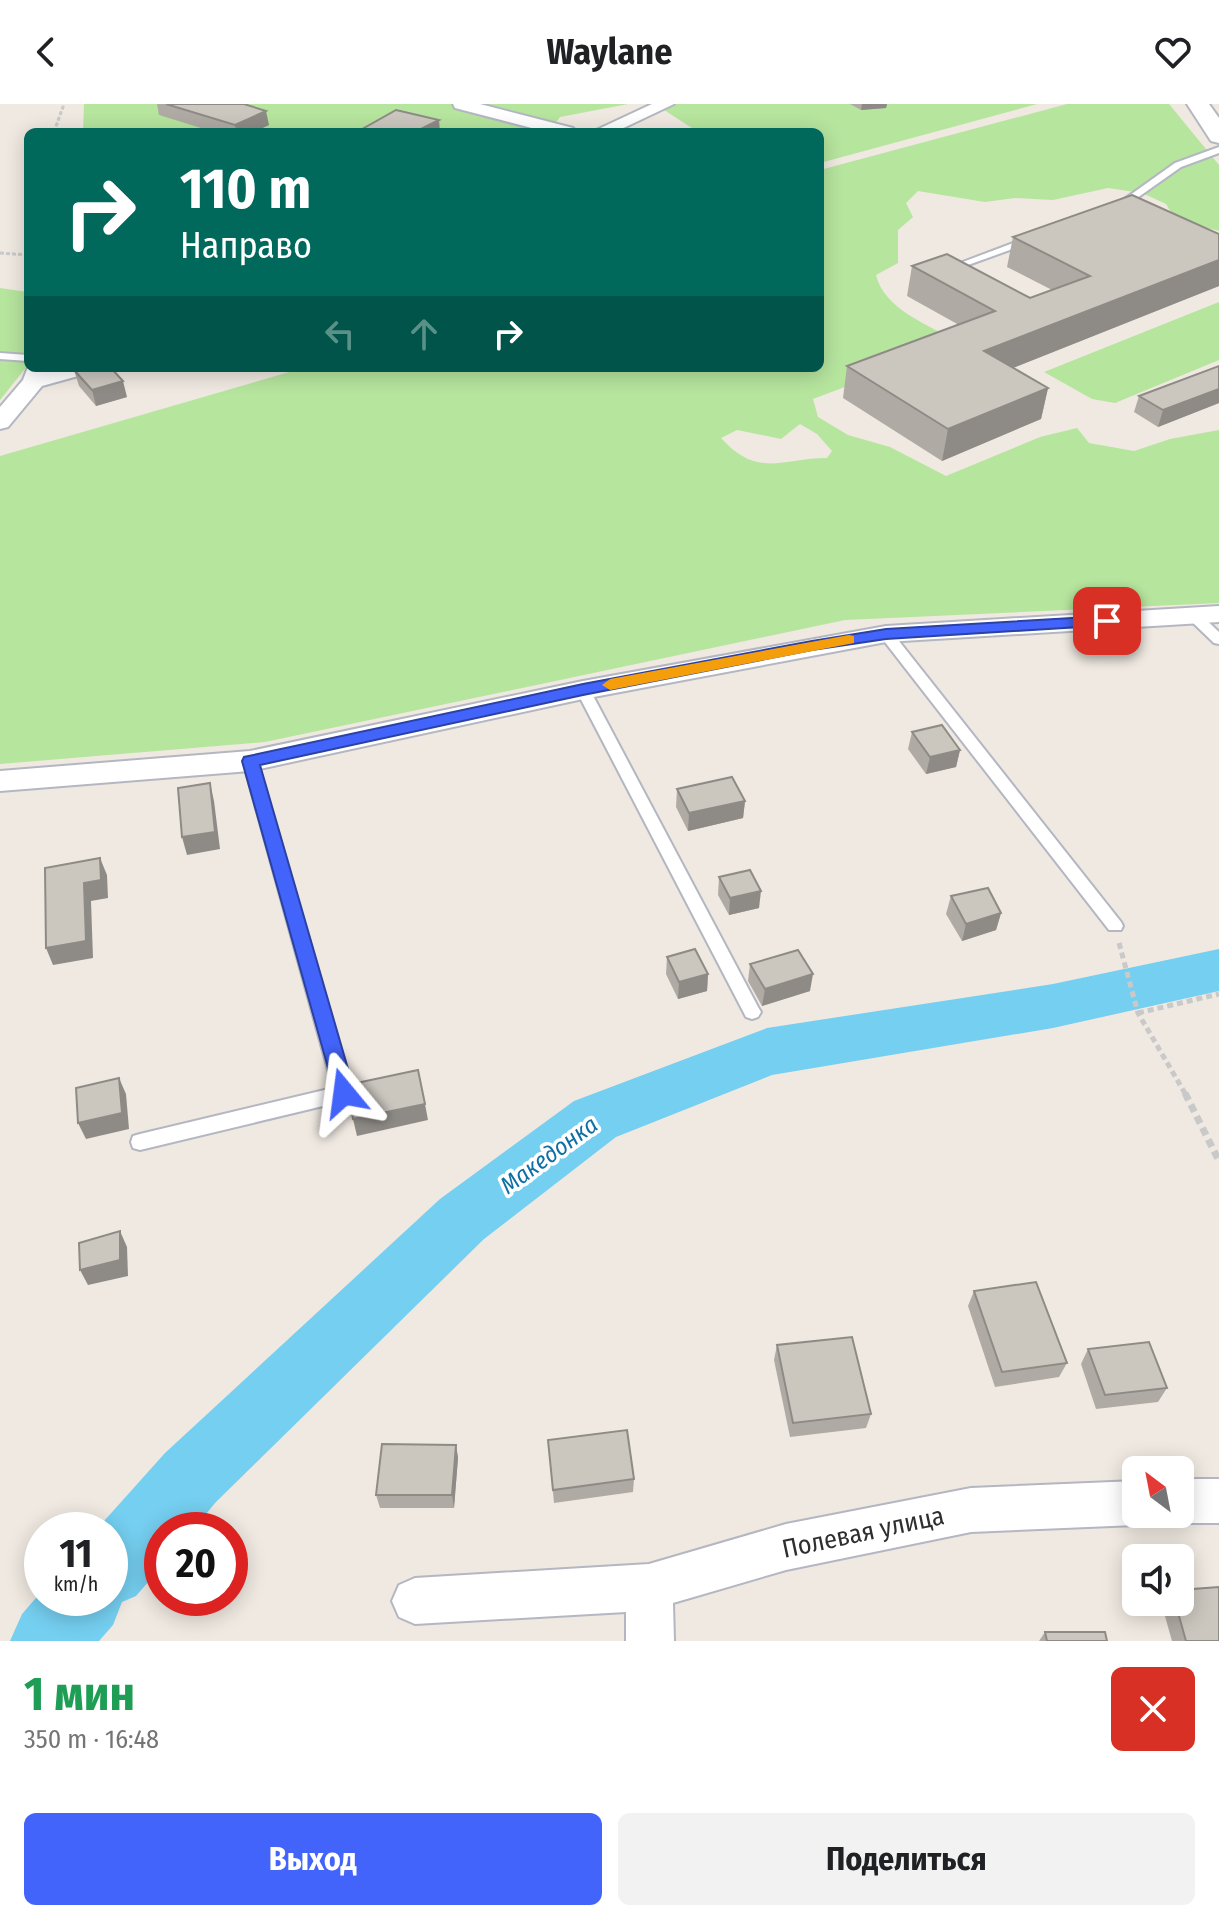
<!DOCTYPE html>
<html lang="ru">
<meta charset="utf-8">
<style>
:root{--surface:#fff;--page:#f2f2f2;--text:#202124;--muted:#757577;--accent:#4264fb}
body{margin:0;font-family:"Fira Sans Condensed",sans-serif;background:var(--page);color:var(--text);height:100vh;display:flex;flex-direction:column;font-size:30px;white-space:nowrap}
*{box-sizing:border-box;margin:0}
p{font-size:26px;color:var(--muted)}
.icon{flex:none;width:44px;height:44px;fill:none;stroke:currentColor;stroke-width:2;stroke-linecap:round;stroke-linejoin:round}
.map{position:relative;height:1537px;overflow:hidden}
.sheet{display:flex;flex-direction:column;background:var(--surface);flex:1}
.sheet>*{flex:none}
.top-card{position:absolute;left:24px;top:24px;width:800px;height:244px;border-radius:12px;box-shadow:0 4px 20px #0003;background:#00695c;color:#fff;overflow:hidden}
.needle{width:52px;rotate:328deg}
.fabs{position:absolute;left:1122px;top:1352px;display:grid;gap:16px}
.fabs a{display:grid;place-items:center;width:72px;height:72px;border-radius:12px;background:var(--surface);box-shadow:0 4px 20px #0003;font-size:40px}
.speed{position:absolute;left:24px;top:1408px;display:flex;gap:16px;font-size:40px;font-weight:700;text-align:center}
.speed>*{display:grid;place-content:center;width:104px;height:104px;border-radius:50%;background:var(--surface);box-shadow:0 4px 20px #0003;line-height:1}
.speed small{font-size:20px;font-weight:400}
.speed .limit{border:12px solid #d22;background:#fff;color:#111}
.pin{position:absolute;display:grid;place-items:center;width:68px;height:68px;color:#fff;margin:-34px;border-radius:16px;box-shadow:0 4px 12px #0006}
.me{position:absolute;width:88px;margin:-44px;rotate:344deg;stroke-linejoin:round;filter:drop-shadow(0 0 6px #0008)}
.turn{display:flex;align-items:center;gap:28px;height:168px;padding:0 24px;font-size:36px}
.turn .icon{width:104px;height:104px;stroke-width:2.5}
.turn b{display:block;font-size:56px;line-height:68px}
.lanes{display:flex;align-items:center;height:76px;padding:0 24px;background:#0003;justify-content:center;gap:40px;direction:ltr}
.lanes .off{opacity:.35}
.round{display:grid;place-items:center;flex:none;width:84px;height:84px;border-radius:12px;background:var(--page)}
.overview{display:flex;align-items:center;justify-content:space-between;height:136px;padding:0 24px}
h1{font-size:48px;font-weight:700;line-height:60px;color:#1e9e55}
.primary-button{display:flex;gap:16px;margin-top:auto;padding:16px 24px}
.primary-button a{flex:1;height:92px;border-radius:12px;background:var(--accent);color:#fff;font-size:32px;font-weight:700;line-height:92px;text-align:center}
.primary-button a+a{background:var(--page);color:var(--text)}
header{display:flex;justify-content:space-between;align-items:center;height:104px;padding:0 24px;background:var(--surface);font-size:36px;font-weight:700}
.map>svg:first-child{display:block}
.green{fill:#b6e59e;fill-rule:evenodd}
.lines{fill:none;stroke-linecap:round;stroke-linejoin:round}
.river{fill:#75cff0;fill-rule:evenodd}
.lane-casing{stroke:#b4b7c1;stroke-width:4}
.street-casing{stroke:#b4b7c1;stroke-width:4}
.secondary-casing{stroke:#b4b7c1;stroke-width:4}
.path-far2{stroke:#c9c9c9;stroke-width:3;stroke-dasharray:4 2;stroke-linecap:butt}
.path-far1{stroke:#c9c9c9;stroke-width:5;stroke-dasharray:6 4;stroke-linecap:butt}
.path{stroke:#c9c9c9;stroke-width:7;stroke-dasharray:8 5;stroke-linecap:butt}
.lane{fill:#fff;fill-rule:evenodd}
.street{fill:#fff;fill-rule:evenodd}
.secondary{fill:#fff;fill-rule:evenodd}
.wall{fill:#afaba4}
.shaded-wall{fill:#8e8b86}
.building{fill:#cbc7bf;stroke:#8e8b86;stroke-width:2}
.route{fill:#4264fb;stroke:#2b41a3;stroke-width:2}
.slow{fill:#f59e0b}
.labels{text-anchor:middle;stroke-width:7;stroke-linejoin:round;paint-order:stroke}
.water-label{font-size:24px;font-style:italic;fill:#0d6fa3;stroke:#fff}
.near-street-label{font-size:26px;fill:#2e2e2e;stroke:#fff}
</style>
<header><svg class="icon" aria-label="back" viewBox="0 0 24 24"><path d="M15 5l-7 7 7 7"/></svg>Waylane<svg class="icon" aria-label="heart" viewBox="0 0 24 24"><path d="M12 20l-8-8c-3-5 5-10 8-4 3-6 11-1 8 4z"/></svg></header>
<div class="map">
<svg width="1219" height="1537" viewBox="0 0 1219 1537">
<rect width="100%" height="100%" fill="#efe9e1"/>
<g class="green">
<polygon points="84,0 628,0 560,13 549,28 83,28"/>
<polygon points="655,0 1037,0 820,59 820,28 698,28"/>
<path d="M1067,0h102l50,61v66l-44,-12 -9,-15 -24,-11 -34,-5 -55,12 -38,-2 -30,4 -67,-11 -12,12 7,14 -15,13v33l-22,12c8,35 55,51 85,68l-148,56 5,18 30,18 42,12 56,29 94,-39 37,-9 12,15 45,8 36,-12 49,-9v173l-374,17 -580,122 -265,22v-308l303,-88h517v-198zM800,320l17,10 15,17 -5,7c-45,0 -69,21 -106,-20l16,-8 44,9z"/>
<polygon points="0,184 28,188 28,261 0,296"/>
<polygon points="1219,198 1219,256 1115,299 1092,295 1044,268"/>
</g>
<g class="lines">
<polygon class="river" points="1219,845 1219,887 1053,924 772,971 616,1033 484,1135 215,1399 193,1426 162,1426 162,1462 136,1492 122,1498 113,1521 99,1537 10,1537 22,1510 42,1487 42,1494 110,1494 110,1426 96,1426 165,1349 440,1095 574,997 767,924 1053,880"/>
<defs>
<g id="lane">
<polygon points="1219,43 1219,49 1181,63 1120,106 1112,104 1175,59"/>
<polygon points="1032,132 1035,133 1035,137 968,161 960,159"/>
<polygon points="0,249 28,251 28,257 0,255"/>
<polygon points="1194,508 1199,509 1219,528 1219,540 1214,539 1189,515 1187,512"/>
<polygon points="886,526 891,527 1121,818 1123,822 1121,826 1109,826 881,533 881,527"/>
<polygon points="583,581 590,586 758,903 761,908 758,913 752,915 746,913 576,586"/>
<polygon points="250,652 257,657 353,989 350,994 344,997 140,1046 133,1044 131,1038 133,1032 140,1030 333,984 243,657"/>
</g>
<g id="street">
<polygon points="453,0 480,0 573,24 576,28 547,28 455,4"/>
<polygon points="652,0 674,0 615,28 592,28"/>
<polygon points="28,263 48,266 92,264 89,269 42,282 8,323 0,325 0,303 23,276"/>
<polygon points="1219,502 1219,518 886,538 583,595 250,667 0,687 0,667 250,647 583,577 886,522"/>
<polygon points="1180,1375 1219,1375 1219,1419 1180,1419 1164,1413 1163,1410 1180,1410"/>
<polygon points="1136,1377 1136,1410 1154,1410 1152,1415 1136,1421 971,1428 786,1466 673,1499 674,1537 626,1537 626,1508 415,1520 399,1513 392,1497 399,1481 415,1474 649,1460 786,1420 971,1384"/>
</g>
<polygon id="secondary" points="1187,0 1209,0 1219,14 1219,39 1211,37"/>
</defs>
<use href="#lane" class="lane-casing"/>
<use href="#street" class="street-casing"/>
<use href="#secondary" class="secondary-casing"/>
<g class="path-far2">
<polyline points="54,28 64,0"/>
<polyline points="0,149 28,151"/>
</g>
<g class="path-far1">
<polyline points="1119,839 1138,909 1186,991"/>
<polyline points="1138,909 1219,890"/>
</g>
<polyline class="path" points="1185,989 1219,1057"/>
<use href="#lane" class="lane"/>
<use href="#street" class="street"/>
<use href="#secondary" class="secondary"/>
</g>
<g class="wall">
<polygon points="157,0 244,0 269,21 254,28 214,28 159,11"/>
<polygon points="850,0 887,0 886,4 861,6"/>
<polygon points="1219,130 1219,182 1013,264 1048,284 1041,315 942,357 843,294 847,262 959,221 907,192 912,162 1030,194 1052,186 1007,163 1013,133"/>
<polygon points="1219,262 1219,299 1158,323 1134,308 1139,292"/>
<polygon points="74,266 127,293 96,302 79,282"/>
<polygon points="912,628 960,646 956,663 926,670 908,645"/>
<polygon points="677,685 745,697 743,714 688,727 676,703"/>
<polygon points="719,773 759,804 729,811 718,791"/>
<polygon points="951,792 1001,809 996,826 962,837 946,810"/>
<polygon points="667,853 708,870 707,887 678,895 666,870"/>
<polygon points="750,860 810,887 762,902 748,877"/>
<polygon points="974,1187 1067,1259 1059,1273 995,1283 968,1202"/>
<polygon points="777,1241 871,1310 866,1324 790,1333 774,1256"/>
<polygon points="1088,1245 1167,1284 1158,1298 1096,1305 1081,1260"/>
<polygon points="548,1336 634,1375 633,1388 554,1399"/>
<polygon points="456,1341 458,1354 454,1404 380,1404 376,1391"/>
<polygon points="1161,1498 1180,1498 1219,1537 1172,1537"/>
<polygon points="1045,1528 1107,1537 1039,1537"/>
</g>
<g class="shaded-wall">
<polygon points="862,0 887,0 886,4 861,6"/>
<polygon points="266,7 269,21 254,28 236,28 235,21"/>
<polygon points="439,16 440,28 415,28"/>
<polygon points="1219,156 1219,182 978,278 984,247"/>
<polygon points="123,277 127,293 96,302 92,286"/>
<polygon points="1048,284 1041,315 942,357 948,325"/>
<polygon points="1219,285 1219,299 1158,323 1163,306"/>
<polygon points="960,646 956,663 926,670 930,653"/>
<polygon points="210,679 214,697 220,745 187,751 182,733"/>
<polygon points="745,697 743,714 688,727 689,709"/>
<polygon points="100,754 107,771 108,794 91,797 93,854 53,861 46,844"/>
<polygon points="761,787 759,804 729,811 730,794"/>
<polygon points="1001,809 996,826 962,837 966,820"/>
<polygon points="708,870 707,887 678,895 679,878"/>
<polygon points="813,870 810,887 762,902 765,885"/>
<polygon points="119,974 126,990 129,1025 86,1035 78,1019"/>
<polygon points="425,1000 428,1016 357,1032 353,1015"/>
<polygon points="120,1127 127,1143 128,1172 88,1181 80,1166"/>
<polygon points="456,1341 458,1354 454,1404 452,1391"/>
</g>
<g class="building">
<polygon points="166,0 244,0 266,7 235,21"/>
<polygon points="396,6 439,16 415,28 357,28"/>
<polygon points="1132,91 1219,130 1219,156 984,247 1048,284 948,325 847,262 995,207 912,162 947,150 1030,194 1090,172 1013,133"/>
<polygon points="1219,262 1219,285 1163,306 1139,292"/>
<polygon points="81,264 111,264 123,277 92,286 74,266"/>
<polygon points="942,621 960,646 930,653 912,628"/>
<polygon points="732,673 745,697 689,709 677,685"/>
<polygon points="210,679 215,728 182,733 178,684"/>
<polygon points="100,754 101,776 84,779 86,837 46,844 45,764"/>
<polygon points="750,766 761,787 730,794 719,773"/>
<polygon points="988,784 1001,809 966,820 951,792"/>
<polygon points="695,845 708,870 679,878 667,853"/>
<polygon points="798,846 813,870 765,885 750,860"/>
<polygon points="418,966 425,1000 353,1015 347,981"/>
<polygon points="119,974 122,1009 78,1019 76,984"/>
<polygon points="120,1127 120,1156 80,1166 79,1139"/>
<polygon points="1036,1178 1067,1259 1002,1268 974,1187"/>
<polygon points="852,1233 871,1310 793,1319 777,1241"/>
<polygon points="1149,1238 1167,1284 1105,1291 1088,1245"/>
<polygon points="627,1326 634,1375 553,1386 548,1336"/>
<polygon points="382,1340 456,1341 452,1391 376,1391"/>
<polygon points="1219,1483 1219,1537 1186,1537 1175,1498 1180,1498 1180,1486"/>
<polygon points="1045,1528 1105,1528 1107,1537 1047,1537"/>
</g>
<polygon class="route" points="1107,512 1112,514 1112,521 886,535 812,546 583,591 260,661 355,989 352,996 344,998 337,996 242,657 244,653 583,580 812,537 886,525"/>
<polygon class="slow" points="849,531 854,532 854,539 610,586 602,581 610,575"/>
<g class="labels">
<g class="water-label">
<text transform="translate(549 1051) rotate(-36)" y="8">Македонка</text>
</g>
<g class="near-street-label">
<text transform="translate(863 1428) rotate(-12)" y="9">Полевая улица</text>
</g>
</g>
</svg>
<div class="fabs">
<a><svg class="needle" viewBox="-14 -14 28 28"><path d="M0-13l5 13h-10z" fill="#e53935"/><path d="M0 13l5-13h-10z" fill="#757577"/></svg></a>
<a><svg class="icon" aria-label="sound" viewBox="0 0 24 24"><path d="M4 9h4l5-4v14l-5-4H4zM17 9q2 3 0 6"/></svg></a>
</div>
<div class="speed"><div>11<small>km/h</small></div><div class="limit">20</div></div>
<div class="pin" style="left:1107px;top:517px;background:#d93025"><svg class="icon" aria-label="arrive" viewBox="0 0 24 24"><path d="M6 21V4h12l-3 4 3 4H6"/></svg></div>
<svg class="me" style="left:344px;top:989px" viewBox="-20 -20 40 40"><path d="M0-17L14 15 0 8-14 15z" fill="#4264fb" stroke="#fff" stroke-width="4"/></svg>
<div class="top-card">
<div class="turn"><svg class="icon" aria-label="right" viewBox="0 0 24 24"><path d="M7 20v-9h11M14 6l5 5-5 5"/></svg><div><b>110 m</b>Направо</div></div>
<div class="lanes"><svg class="icon off" aria-label="left" viewBox="0 0 24 24"><path d="M17 20v-9H6M10 6l-5 5 5 5"/></svg><svg class="icon off" aria-label="ahead" viewBox="0 0 24 24"><path d="M12 20V5M6 11l6-6 6 6"/></svg><svg class="icon" aria-label="right" viewBox="0 0 24 24"><path d="M7 20v-9h11M14 6l5 5-5 5"/></svg></div>
</div>
</div>
<section class="sheet">
<div class="overview"><div><h1>1 мин</h1><p>350 m · 16:48</p></div><a class="round" style="background:#d93025;color:#fff"><svg class="icon" aria-label="close" viewBox="0 0 24 24"><path d="M6 6l12 12M18 6L6 18"/></svg></a></div>
<div class="primary-button"><a>Выход</a><a>Поделиться</a></div>
</section>
